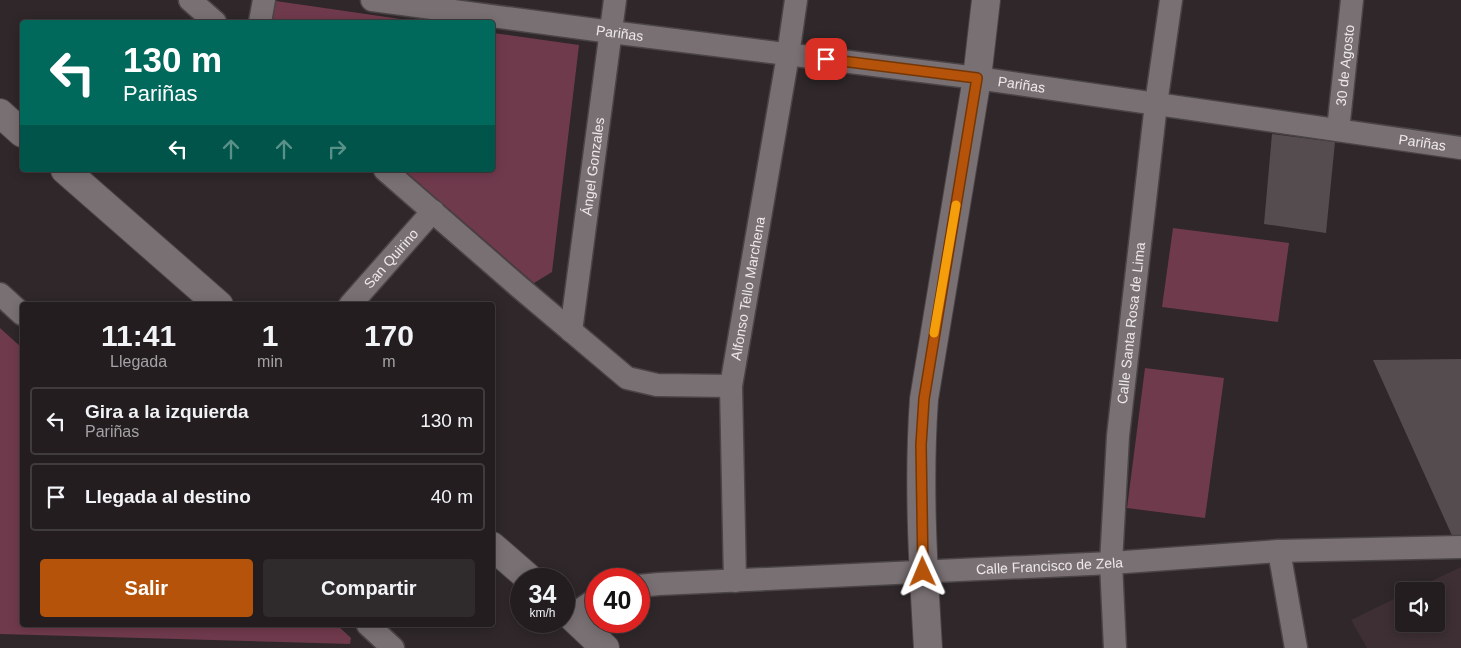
<!DOCTYPE html>
<html lang="es">
<meta charset="utf-8">
<style>
:root{--surface:#231d1f;--page:#2f2a2c;--text:#f1f3f6;--muted:#a3a2a4;--line:#403b3d;--accent:#b45309}
body{margin:0;font-family:Helvetica,sans-serif;background:var(--page);color:var(--text);height:100vh;display:flex;flex-direction:column;font-size:19px;white-space:nowrap}
*{box-sizing:border-box;margin:0}
p{font-size:16px;color:var(--muted)}
.icon{flex:none;width:28px;height:28px;fill:none;stroke:currentColor;stroke-width:2;stroke-linecap:round;stroke-linejoin:round}
.map{position:relative;flex:1;overflow:hidden}
.side{position:absolute;left:20px;top:302px;width:475px;height:325px;display:flex;flex-direction:column;background:var(--surface);border-radius:5px;box-shadow:0 2px 12px #0003,0 0 0 1px var(--line)}
.side>*{flex:none}
.banner{position:absolute;left:20px;top:20px;width:475px;height:152px;border-radius:5px;box-shadow:0 2px 12px #0003,0 0 0 1px var(--line);background:#00695c;color:#fff;overflow:hidden}
.buttons{position:absolute;left:1395px;top:582px;display:grid;gap:10px}
.buttons a{display:grid;place-items:center;width:50px;height:50px;border-radius:5px;background:var(--surface);box-shadow:0 2px 12px #0003,0 0 0 1px var(--line);font-size:25px}
.speed{position:absolute;left:510px;top:568px;display:flex;gap:10px;font-size:25px;font-weight:700;text-align:center}
.speed>*{display:grid;place-content:center;width:65px;height:65px;border-radius:50%;background:var(--surface);box-shadow:0 2px 12px #0003,0 0 0 1px var(--line);line-height:1}
.speed small{font-size:12px;font-weight:400}
.speed .limit{border:8px solid #d22;background:#fff;color:#111}
.pin{position:absolute;display:grid;place-items:center;width:42px;height:42px;color:#fff;margin:-21px;border-radius:10px;box-shadow:0 2px 8px #0006}
.me{position:absolute;width:55px;margin:-28px;rotate:359deg;stroke-linejoin:round;filter:drop-shadow(0 0 4px #0008)}
.turn{display:flex;align-items:center;gap:18px;height:105px;padding:0 20px;font-size:22px}
.turn .icon{width:65px;height:65px;stroke-width:2.5}
.turn b{display:block;font-size:35px;line-height:42px}
.lanes{display:flex;align-items:center;height:48px;padding:0 20px;background:#0003;justify-content:center;gap:25px;direction:ltr}
.lanes .off{opacity:.35}
.eta{display:flex;justify-content:space-evenly;align-items:center;height:85px;text-align:center}
.eta b{font-size:30px;font-weight:800;line-height:35px}
.primary-button{display:flex;gap:10px;margin-top:auto;padding:10px 20px}
.primary-button a{flex:1;height:58px;border-radius:5px;background:var(--accent);color:#fff;font-size:20px;font-weight:800;line-height:58px;text-align:center}
.primary-button a+a{background:var(--page);color:var(--text)}
ul{padding:0;list-style:none}
li{display:flex;align-items:center;gap:15px;height:68px;margin:0 10px 8px;padding:0 10px;border:2px solid var(--line);border-radius:5px}
li div{flex:1}
li b{display:block;font-size:19px}
li em{font-style:normal}
.map>svg:first-child{display:block}
.built{fill:#3d2f34}
.green{fill:#703a4d}
.building{fill:#554c4f}
.lines{fill:none;stroke-linecap:round;stroke-linejoin:round}
.street-casing{stroke:#4a4446;stroke-width:25}
.secondary-casing{stroke:#4a4446;stroke-width:30}
.street{stroke:#797073;stroke-width:22}
.secondary{stroke:#797073;stroke-width:28}
.route-casing{stroke:#753606;stroke-width:12}
.route{stroke:#b45309;stroke-width:9}
.slow{stroke:#f59e0b;stroke-width:9}
.labels{text-anchor:middle;stroke-width:5;stroke-linejoin:round;paint-order:stroke}
.street-label{font-size:14px;fill:#ede8ea;stroke:#251e20}
</style>
<div class="map">
<svg width="1461" height="648" viewBox="0 0 1461 648">
<rect width="100%" height="100%" fill="#2f2729"/>
<polygon class="built" points="1461,567 1461,648 1367,648 1351,620 1404,594 1404,624 1436,624 1436,591 1410,591"/>
<g class="green">
<polygon points="269,0 421,22 265,22"/>
<polygon points="493,33 579,45 552,272 534,283 404,170 492,170"/>
<polygon points="1173,228 1289,243 1278,322 1162,307"/>
<polygon points="0,328 22,348 22,625 337,625 351,638 350,644 0,634"/>
<polygon points="1145,368 1224,378 1205,518 1127,508"/>
</g>
<g class="building">
<polygon points="1272,134 1335,142 1326,233 1264,224"/>
<polygon points="1461,359 1461,536 1454,540 1373,360"/>
</g>
<g class="lines">
<defs>
<g id="street">
<polyline points="190,0 215,22"/>
<path id="s1" d="M372,0l239,32 366,46 484,70"/>
<polyline points="260,22 264,0"/>
<path id="s2" d="M1338,130l14,-130"/>
<polyline points="385,170 518,286 627,378 657,385 731,386"/>
<polyline points="0,294 22,314"/>
<path id="s3" d="M350,305l83,-94"/>
<path id="s4" d="M571,331l44,-331"/>
<polyline points="1279,551 1296,648"/>
<path id="s5" d="M735,581l-4,-195 57,-331 8,-55"/>
<path id="s6" d="M639,586l20,-2 452,-21 168,-12 182,-4"/>
<polyline points="571,616 596,599"/>
<polyline points="368,625 393,648"/>
<path id="s7" d="M1115,648l-4,-85 7,-127 38,-332 15,-104"/>
</g>
<g id="secondary">
<polyline points="0,113 22,133"/>
<polyline points="65,170 219,305"/>
<polyline points="492,546 530,579"/>
<polyline points="564,609 605,648"/>
<path d="M928,648c-5,-83 -10,-166 -4,-249l53,-321 9,-78"/>
</g>
</defs>
<use href="#street" class="street-casing"/>
<use href="#secondary" class="secondary-casing"/>
<use href="#street" class="street"/>
<use href="#secondary" class="secondary"/>
</g>
<g class="lines">
<defs>
<polyline id="route" points="826,59 977,78 924,399 921,445 923,572"/>
</defs>
<use href="#route" class="route-casing"/>
<use href="#route" class="route"/>
<polyline class="slow" points="934,333 956,205"/>
</g>
<g class="labels">
<g class="street-label">
<text dy="5" stroke="none"><textPath href="#s1" startOffset="250">Pariñas</textPath></text>
<text dy="5" stroke="none"><textPath href="#s2" startOffset="65">30 de Agosto</textPath></text>
<text dy="5" stroke="none"><textPath href="#s1" startOffset="655">Pariñas</textPath></text>
<text dy="5" stroke="none"><textPath href="#s1" startOffset="1060">Pariñas</textPath></text>
<text dy="5" stroke="none"><textPath href="#s4" startOffset="166">Ángel Gonzales</textPath></text>
<text dy="5" stroke="none"><textPath href="#s3" startOffset="62">San Quirino</textPath></text>
<text dy="5" stroke="none"><textPath href="#s5" startOffset="294">Alfonso Tello Marchena</textPath></text>
<text dy="5" stroke="none"><textPath href="#s7" startOffset="326">Calle Santa Rosa de Lima</textPath></text>
<text dy="5" stroke="none"><textPath href="#s6" startOffset="411">Calle Francisco de Zela</textPath></text>
</g>
</g>
</svg>
<div class="buttons">
<a><svg class="icon" aria-label="sound" viewBox="0 0 24 24"><path d="M4 9h4l5-4v14l-5-4H4zM17 9q2 3 0 6"/></svg></a>
</div>
<div class="speed"><div>34<small>km/h</small></div><div class="limit">40</div></div>
<div class="pin" style="left:826px;top:59px;background:#d93025"><svg class="icon" aria-label="arrive" viewBox="0 0 24 24"><path d="M6 21V4h12l-3 4 3 4H6"/></svg></div>
<svg class="me" style="left:923px;top:572px" viewBox="-20 -20 40 40"><path d="M0-17L14 15 0 8-14 15z" fill="#b45309" stroke="#fff" stroke-width="4"/></svg>
<div class="banner">
<div class="turn"><svg class="icon" aria-label="left" viewBox="0 0 24 24"><path d="M17 20v-9H6M10 6l-5 5 5 5"/></svg><div><b>130 m</b>Pariñas</div></div>
<div class="lanes"><svg class="icon" aria-label="left" viewBox="0 0 24 24"><path d="M17 20v-9H6M10 6l-5 5 5 5"/></svg><svg class="icon off" aria-label="ahead" viewBox="0 0 24 24"><path d="M12 20V5M6 11l6-6 6 6"/></svg><svg class="icon off" aria-label="ahead" viewBox="0 0 24 24"><path d="M12 20V5M6 11l6-6 6 6"/></svg><svg class="icon off" aria-label="right" viewBox="0 0 24 24"><path d="M7 20v-9h11M14 6l5 5-5 5"/></svg></div>
</div>
<section class="side">
<div class="eta">
<div><b>11:41</b><p>Llegada</p></div>
<div><b>1</b><p>min</p></div>
<div><b>170</b><p>m</p></div>
</div>
<ul>
<li><svg class="icon" aria-label="left" viewBox="0 0 24 24"><path d="M17 20v-9H6M10 6l-5 5 5 5"/></svg><div><b>Gira a la izquierda</b><p>Pariñas</p></div><em>130 m</em></li>
<li><svg class="icon" aria-label="arrive" viewBox="0 0 24 24"><path d="M6 21V4h12l-3 4 3 4H6"/></svg><div><b>Llegada al destino</b></div><em>40 m</em></li>
</ul>
<div class="primary-button"><a>Salir</a><a>Compartir</a></div>
</section>
</div>
